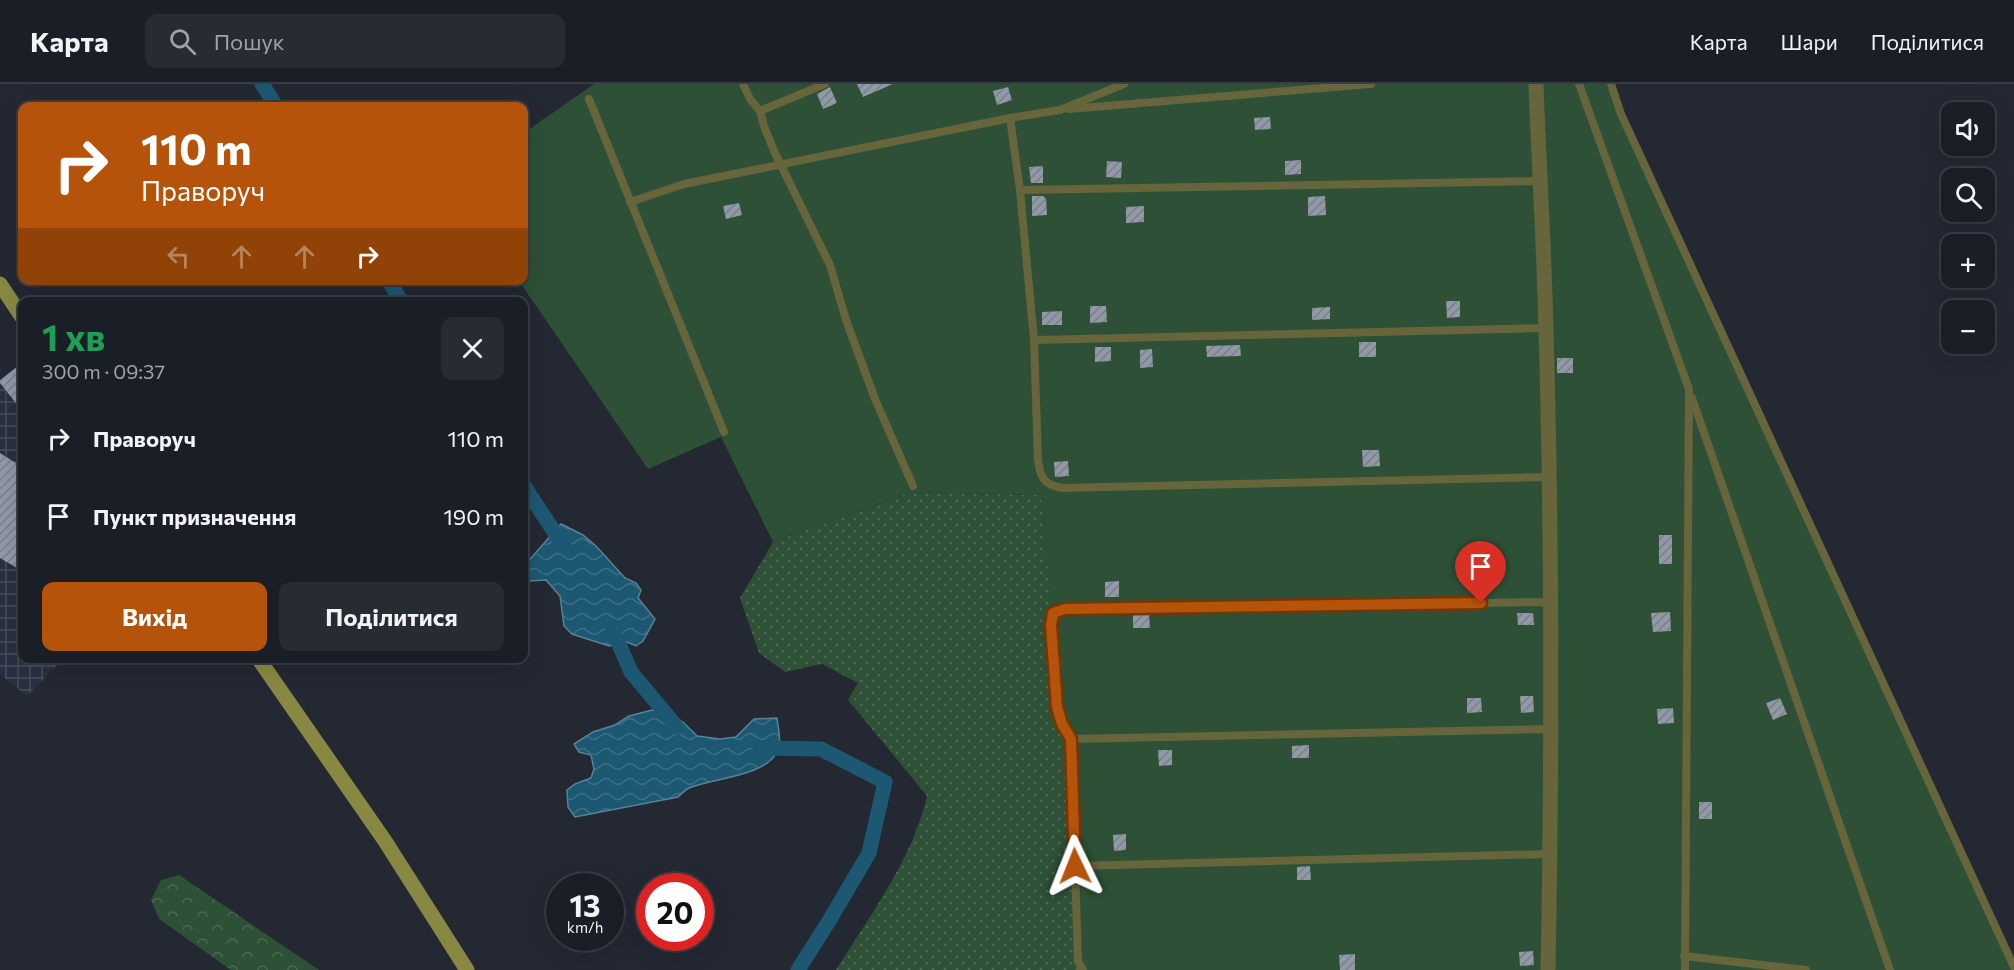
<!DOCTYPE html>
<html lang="uk">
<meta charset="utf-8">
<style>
:root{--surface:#1a1e26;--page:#272b32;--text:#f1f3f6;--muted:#9fa2a7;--line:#383c43;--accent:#b45309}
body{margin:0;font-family:Commissioner,sans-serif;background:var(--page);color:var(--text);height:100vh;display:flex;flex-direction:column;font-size:22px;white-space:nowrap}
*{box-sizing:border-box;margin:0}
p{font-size:20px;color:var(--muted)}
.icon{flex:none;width:33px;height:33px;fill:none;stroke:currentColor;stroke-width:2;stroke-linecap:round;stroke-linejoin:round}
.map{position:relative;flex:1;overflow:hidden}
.sheet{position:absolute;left:18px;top:213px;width:510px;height:366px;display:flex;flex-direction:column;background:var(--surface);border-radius:12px;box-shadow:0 6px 24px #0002,0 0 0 2px var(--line)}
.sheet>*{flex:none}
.hud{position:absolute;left:18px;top:18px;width:510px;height:183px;border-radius:12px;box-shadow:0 6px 24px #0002,0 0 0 2px var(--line);background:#b45309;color:#fff;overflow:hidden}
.fabs{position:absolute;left:1941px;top:18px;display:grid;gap:12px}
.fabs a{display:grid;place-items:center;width:54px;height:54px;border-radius:12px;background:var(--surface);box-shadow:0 6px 24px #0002,0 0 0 2px var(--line);font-size:30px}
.speed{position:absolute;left:546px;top:789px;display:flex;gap:12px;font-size:30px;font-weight:700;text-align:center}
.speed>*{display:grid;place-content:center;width:78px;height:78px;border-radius:50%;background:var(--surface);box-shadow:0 6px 24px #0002,0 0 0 2px var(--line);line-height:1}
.speed small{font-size:15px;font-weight:400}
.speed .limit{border:9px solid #d22;background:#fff;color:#111}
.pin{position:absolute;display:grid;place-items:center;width:51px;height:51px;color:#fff;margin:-62px -26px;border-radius:50% 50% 50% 0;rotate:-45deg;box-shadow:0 0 6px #0007}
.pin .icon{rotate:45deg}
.me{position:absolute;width:66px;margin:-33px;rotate:358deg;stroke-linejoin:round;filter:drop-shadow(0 0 4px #0008)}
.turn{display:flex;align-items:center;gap:21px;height:126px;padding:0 24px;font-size:27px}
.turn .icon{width:78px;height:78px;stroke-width:2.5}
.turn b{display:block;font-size:42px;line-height:51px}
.lanes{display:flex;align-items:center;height:57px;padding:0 24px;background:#0003;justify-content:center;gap:30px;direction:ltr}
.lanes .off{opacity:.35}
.round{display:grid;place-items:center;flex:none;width:63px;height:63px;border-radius:12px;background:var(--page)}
.headline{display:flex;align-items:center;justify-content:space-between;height:102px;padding:0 24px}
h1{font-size:36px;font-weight:700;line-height:45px;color:#1e9e55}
.button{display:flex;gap:12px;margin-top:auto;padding:12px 24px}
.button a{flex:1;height:69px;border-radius:12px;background:var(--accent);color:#fff;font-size:24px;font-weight:700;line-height:69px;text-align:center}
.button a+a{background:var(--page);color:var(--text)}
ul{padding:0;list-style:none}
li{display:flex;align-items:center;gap:18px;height:78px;padding:0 24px}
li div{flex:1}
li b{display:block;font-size:22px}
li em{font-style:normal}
header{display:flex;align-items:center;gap:36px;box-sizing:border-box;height:84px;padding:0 30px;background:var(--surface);border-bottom:2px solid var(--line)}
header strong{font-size:28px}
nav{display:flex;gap:33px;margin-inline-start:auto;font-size:21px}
.search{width:420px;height:54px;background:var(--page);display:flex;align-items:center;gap:15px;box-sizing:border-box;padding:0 21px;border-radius:12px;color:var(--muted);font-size:22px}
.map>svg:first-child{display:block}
.industrial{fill:url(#industrial-grid)}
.grass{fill:url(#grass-dots)}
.forest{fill:url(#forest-crowns)}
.garden{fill:#2d5036}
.water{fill:url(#water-waves);stroke:#578297;stroke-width:1.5}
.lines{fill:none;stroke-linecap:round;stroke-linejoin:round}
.canal{stroke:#1d5873;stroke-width:15}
.building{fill:url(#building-hatch)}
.lane{stroke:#66653c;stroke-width:8}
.street{stroke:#66653c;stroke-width:15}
.secondary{stroke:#898843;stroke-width:15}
.route-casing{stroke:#753606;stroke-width:15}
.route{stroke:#b45309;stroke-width:10}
</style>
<header>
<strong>Карта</strong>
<div class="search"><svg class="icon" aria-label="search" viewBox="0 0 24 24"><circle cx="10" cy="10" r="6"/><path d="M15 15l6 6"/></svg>Пошук</div>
<nav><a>Карта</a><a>Шари</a><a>Поділитися</a></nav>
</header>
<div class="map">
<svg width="2014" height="886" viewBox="0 0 2014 886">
<defs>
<pattern id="industrial-grid" width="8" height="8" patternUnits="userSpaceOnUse" patternTransform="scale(1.5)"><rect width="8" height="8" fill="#293041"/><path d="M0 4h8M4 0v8" fill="none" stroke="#484e5d"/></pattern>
<pattern id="grass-dots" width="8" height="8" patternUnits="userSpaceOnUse" patternTransform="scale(1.5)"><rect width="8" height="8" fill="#2d5036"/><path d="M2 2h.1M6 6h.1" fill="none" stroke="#4b6953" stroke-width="1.8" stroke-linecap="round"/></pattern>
<pattern id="forest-crowns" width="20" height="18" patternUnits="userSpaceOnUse" patternTransform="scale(1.5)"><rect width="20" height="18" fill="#2d5036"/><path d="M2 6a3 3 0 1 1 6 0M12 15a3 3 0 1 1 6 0" fill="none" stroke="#4b6953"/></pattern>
<pattern id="water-waves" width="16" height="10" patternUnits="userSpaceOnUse" patternTransform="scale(1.5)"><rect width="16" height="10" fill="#1d5873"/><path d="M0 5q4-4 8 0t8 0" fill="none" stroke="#3d7087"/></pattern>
<pattern id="building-hatch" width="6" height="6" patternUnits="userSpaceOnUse" patternTransform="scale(1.5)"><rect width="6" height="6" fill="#9198a6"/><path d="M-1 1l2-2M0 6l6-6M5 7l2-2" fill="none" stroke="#7a7f89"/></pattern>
</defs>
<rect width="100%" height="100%" fill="#232833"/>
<polygon class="industrial" points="0,299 22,327 22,574 63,575 27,612 0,590"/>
<path class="grass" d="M911,408l130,3 12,118 18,126 8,231h-243c34,-55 76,-110 91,-174l-79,-96 10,-17 -36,-19 -37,8 -26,-19 -19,-55 33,-56z"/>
<polygon class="forest" points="179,791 319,886 231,886 159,835 151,816 161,796"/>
<polygon class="garden" points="594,0 1611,0 2014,886 1079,886 1071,655 1062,640 1041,411 911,408 773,458 721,353 648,385 519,197 524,196 524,49"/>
<g class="water">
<polygon points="561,440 583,451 596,462 625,494 636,499 641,506 638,514 655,535 643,557 636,562 627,558 609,562 572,550 564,542 560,512 546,496 528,497 524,495 524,482"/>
<path d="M652,626l13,3 18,9 14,14 23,3 16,-2 18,-18 23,-1c1,10 5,23 1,32 -11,27 -67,28 -89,38 -4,2 -8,6 -11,9l-103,20 -7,-10 -1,-17 8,-6 16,-6 3,-9 -3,-14 -12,-3 -5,-8 19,-12 22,-7 14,-9z"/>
</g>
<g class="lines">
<g class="canal">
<polyline points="262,0 276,22"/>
<polyline points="388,196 402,218"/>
<polyline points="524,402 565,464"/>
<polyline points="612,544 631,588 677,643"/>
<polyline points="760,664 821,665 885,698 869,769 829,837 798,886"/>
</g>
</g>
<g class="building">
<polygon points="857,0 893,0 863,13"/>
<polygon points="830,3 837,19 823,25 817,10"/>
<polygon points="1008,3 1012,16 997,21 993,7"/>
<polygon points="1270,33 1271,45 1255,46 1254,34"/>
<polygon points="1301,76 1301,90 1285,91 1285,77"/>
<polygon points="1107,77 1122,78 1121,94 1106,93"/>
<polygon points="1043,82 1043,99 1031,99 1029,83"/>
<polygon points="1032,112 1044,112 1044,114 1046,114 1047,131 1032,132"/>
<polygon points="1325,112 1326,131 1308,132 1308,113"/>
<polygon points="739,119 742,131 726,135 723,122"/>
<polygon points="1144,122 1144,138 1126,139 1126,123"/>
<polygon points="1446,217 1460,217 1460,233 1447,234"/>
<polygon points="1090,222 1106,222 1107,238 1090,239"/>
<polygon points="1330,223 1330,235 1312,236 1312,224"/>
<polygon points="1062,227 1062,241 1042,241 1042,228"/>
<rect x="1359" y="258" width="17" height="15"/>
<polygon points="1240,261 1241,272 1207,273 1206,262"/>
<polygon points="1095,263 1111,263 1111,277 1095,278"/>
<polygon points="1152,265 1153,283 1140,284 1140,266"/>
<rect x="1557" y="274" width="16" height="15"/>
<polygon points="22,279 22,327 0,299 0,296"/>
<polygon points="1362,366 1379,366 1380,382 1363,383"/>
<polygon points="0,369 22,383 22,487 0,474"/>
<polygon points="1068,377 1069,392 1055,393 1054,378"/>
<rect x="1659" y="451" width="13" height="29"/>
<polygon points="1119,497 1119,513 1105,513 1105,498"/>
<polygon points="1670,528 1671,547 1653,548 1651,529"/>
<polygon points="1517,529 1533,529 1534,541 1518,541"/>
<polygon points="1149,530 1150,544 1133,544 1133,531"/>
<polygon points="1520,612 1533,612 1534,628 1521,629"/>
<polygon points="1467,614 1481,614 1482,628 1467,629"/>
<polygon points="1780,614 1787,630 1773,636 1766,619"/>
<polygon points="1673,624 1674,639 1658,640 1657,625"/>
<polygon points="1309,661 1309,674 1292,674 1292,662"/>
<polygon points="1158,666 1172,666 1172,681 1159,682"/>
<rect x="1699" y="718" width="13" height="17"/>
<polygon points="1126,750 1126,766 1114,767 1113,751"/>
<polygon points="1310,782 1311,796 1297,796 1297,783"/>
<polygon points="1533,867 1534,881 1520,882 1519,868"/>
<polygon points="1355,870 1355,886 1340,886 1339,871"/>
</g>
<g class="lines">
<g class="lane">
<polyline points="743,0 750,15 760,27 764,42 774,67 830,181 846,236 875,315 913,402"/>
<polyline points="1579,0 1689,305 1685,886"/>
<polyline points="1611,0 1621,30 2014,883"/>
<polyline points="589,15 724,348"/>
<polyline points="1069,25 1371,0"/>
<polyline points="760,27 825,0"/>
<path d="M1010,34l10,72 14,150 4,120c2,17 6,25 24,28l487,-11"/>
<polyline points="1020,106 1540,97"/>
<polyline points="630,118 684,100 1010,34 1060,26 1124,0"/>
<polyline points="1034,256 1546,244"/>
<polyline points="1692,314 1890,886"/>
<polyline points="1071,655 1551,645"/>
<polyline points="1075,782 1550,770"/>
<polyline points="1684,872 1806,886"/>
<polyline points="1083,886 1078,877 1071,655 1062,640 1057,623 1051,541 1053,529 1065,525 1550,518"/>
</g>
<path class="street" d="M1536,0c3,82 8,163 10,245 6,214 6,427 2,641"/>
<g class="secondary">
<polyline points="0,200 22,233"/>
<polyline points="258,574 385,757 467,886"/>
</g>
</g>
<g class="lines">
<defs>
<polyline id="route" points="1075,782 1071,655 1062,640 1057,623 1051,541 1053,529 1065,525 1481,519"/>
</defs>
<use href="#route" class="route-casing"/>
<use href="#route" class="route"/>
</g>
</svg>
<div class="fabs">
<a><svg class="icon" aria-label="sound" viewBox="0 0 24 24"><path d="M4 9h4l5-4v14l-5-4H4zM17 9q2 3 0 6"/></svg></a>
<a><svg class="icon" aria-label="search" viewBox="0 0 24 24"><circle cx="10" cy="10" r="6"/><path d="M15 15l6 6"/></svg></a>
<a>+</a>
<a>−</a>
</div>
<div class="speed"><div>13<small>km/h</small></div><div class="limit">20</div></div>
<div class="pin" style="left:1481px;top:519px;background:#d93025"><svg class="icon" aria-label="arrive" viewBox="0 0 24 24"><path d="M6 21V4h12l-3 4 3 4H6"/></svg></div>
<svg class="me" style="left:1075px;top:782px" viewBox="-20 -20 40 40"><path d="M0-17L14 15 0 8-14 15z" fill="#b45309" stroke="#fff" stroke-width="4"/></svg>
<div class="hud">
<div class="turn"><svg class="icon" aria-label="right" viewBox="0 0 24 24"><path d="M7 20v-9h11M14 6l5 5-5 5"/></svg><div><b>110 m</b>Праворуч</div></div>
<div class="lanes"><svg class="icon off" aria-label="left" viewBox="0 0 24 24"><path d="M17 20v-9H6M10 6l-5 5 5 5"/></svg><svg class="icon off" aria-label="ahead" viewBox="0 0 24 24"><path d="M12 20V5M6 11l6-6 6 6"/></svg><svg class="icon off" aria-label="ahead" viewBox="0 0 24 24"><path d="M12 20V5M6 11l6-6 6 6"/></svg><svg class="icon" aria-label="right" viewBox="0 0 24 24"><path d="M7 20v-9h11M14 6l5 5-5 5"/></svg></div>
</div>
<section class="sheet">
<div class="headline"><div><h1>1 хв</h1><p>300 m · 09:37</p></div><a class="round"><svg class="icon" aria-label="close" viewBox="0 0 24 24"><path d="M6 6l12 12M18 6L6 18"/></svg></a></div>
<ul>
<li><svg class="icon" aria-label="right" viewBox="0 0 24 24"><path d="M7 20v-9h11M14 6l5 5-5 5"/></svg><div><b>Праворуч</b></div><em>110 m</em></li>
<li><svg class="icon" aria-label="arrive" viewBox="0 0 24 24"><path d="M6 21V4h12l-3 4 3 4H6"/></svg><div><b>Пункт призначення</b></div><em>190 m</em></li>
</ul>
<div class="button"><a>Вихід</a><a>Поділитися</a></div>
</section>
</div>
